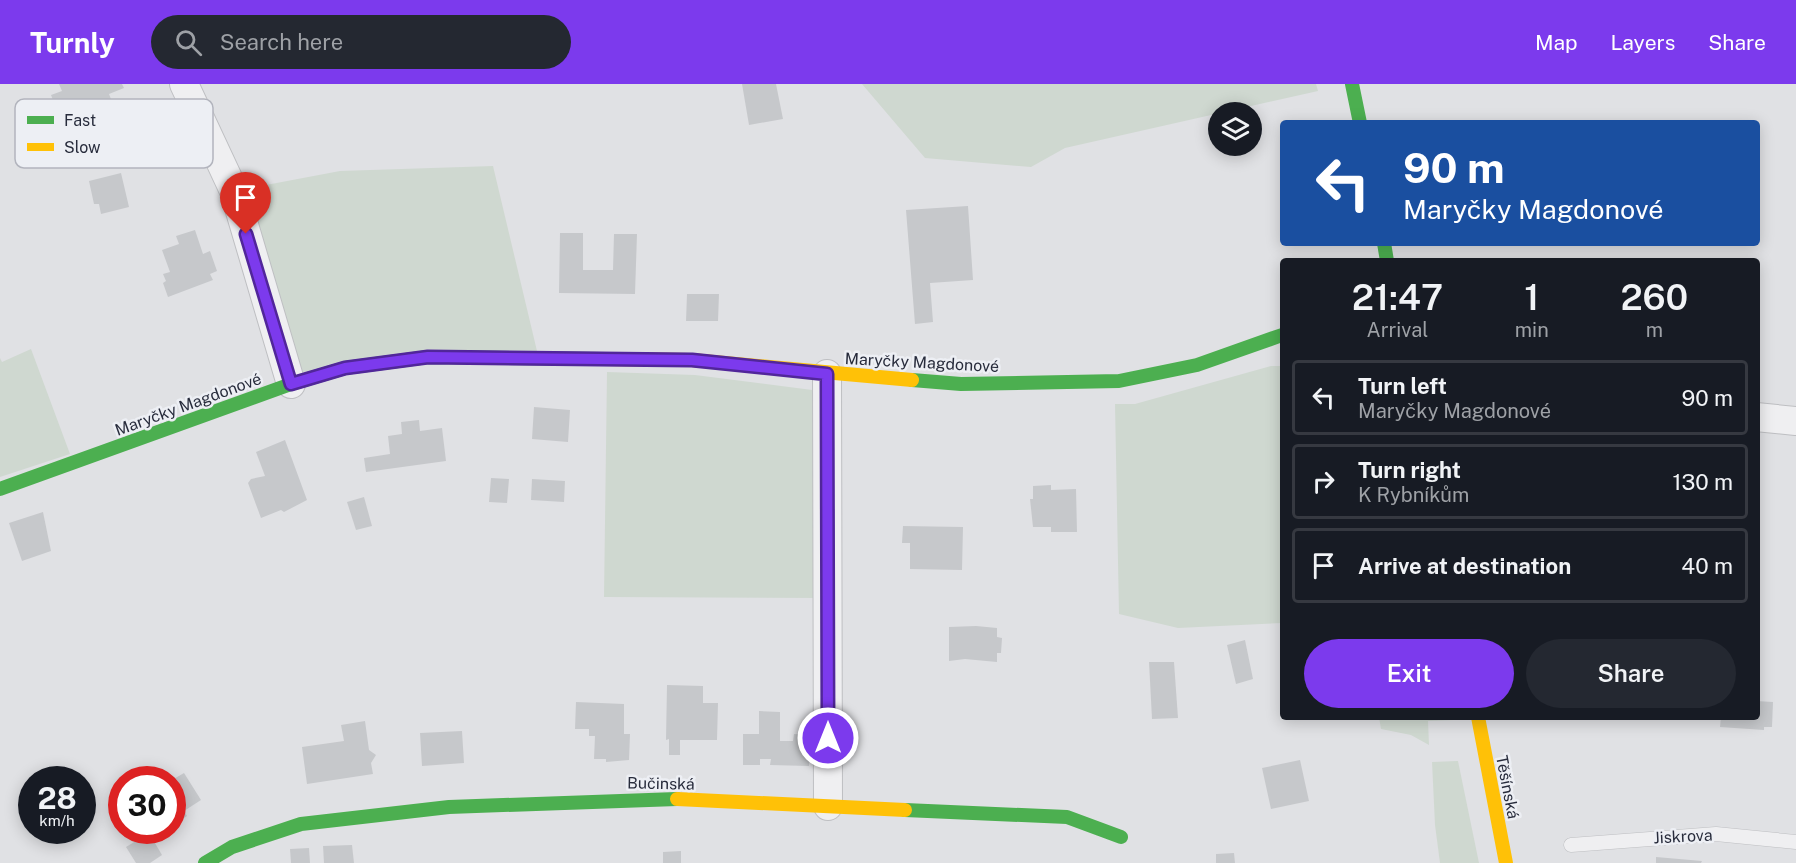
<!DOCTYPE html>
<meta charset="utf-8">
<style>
:root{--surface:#171b24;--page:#242831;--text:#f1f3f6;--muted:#9ea1a6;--line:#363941;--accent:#7c3aed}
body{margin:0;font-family:"Public Sans",sans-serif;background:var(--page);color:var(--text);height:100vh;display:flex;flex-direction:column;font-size:22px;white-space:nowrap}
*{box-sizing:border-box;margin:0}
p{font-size:20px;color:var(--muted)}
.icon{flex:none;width:33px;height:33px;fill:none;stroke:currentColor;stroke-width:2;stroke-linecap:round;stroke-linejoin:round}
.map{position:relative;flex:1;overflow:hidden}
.side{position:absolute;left:1280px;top:174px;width:480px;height:462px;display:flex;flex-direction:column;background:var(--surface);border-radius:6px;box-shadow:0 3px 15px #0003}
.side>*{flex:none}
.top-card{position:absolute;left:1280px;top:36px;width:480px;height:126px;border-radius:6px;box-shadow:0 3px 15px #0003;background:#1a4fa0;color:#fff;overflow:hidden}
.controls{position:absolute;left:1208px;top:18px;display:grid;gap:12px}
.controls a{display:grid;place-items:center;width:54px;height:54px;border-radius:50%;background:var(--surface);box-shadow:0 3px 15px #0003;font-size:30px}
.speed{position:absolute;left:18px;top:682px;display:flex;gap:12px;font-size:30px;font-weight:700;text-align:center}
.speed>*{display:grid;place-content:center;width:78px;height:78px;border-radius:50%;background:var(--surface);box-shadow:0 3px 15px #0003;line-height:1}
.speed small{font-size:15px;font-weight:400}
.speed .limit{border:9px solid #d22;background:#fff;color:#111}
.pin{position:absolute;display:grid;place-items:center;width:51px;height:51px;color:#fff;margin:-62px -26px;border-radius:50% 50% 50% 0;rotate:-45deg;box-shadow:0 0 6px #0007}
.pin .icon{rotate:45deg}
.me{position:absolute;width:66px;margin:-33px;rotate:0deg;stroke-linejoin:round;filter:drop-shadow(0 0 4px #0008)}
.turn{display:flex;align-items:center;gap:21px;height:126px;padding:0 24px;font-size:27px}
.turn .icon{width:78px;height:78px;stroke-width:2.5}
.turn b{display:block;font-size:42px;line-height:51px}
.eta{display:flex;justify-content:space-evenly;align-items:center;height:102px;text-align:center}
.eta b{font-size:36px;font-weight:600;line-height:42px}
.button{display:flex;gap:12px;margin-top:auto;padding:12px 24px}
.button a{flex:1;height:69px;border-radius:36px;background:var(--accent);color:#fff;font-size:24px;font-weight:600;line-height:69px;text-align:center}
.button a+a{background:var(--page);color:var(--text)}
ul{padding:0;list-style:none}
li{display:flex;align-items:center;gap:18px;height:75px;margin:0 12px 9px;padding:0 12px;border:3px solid var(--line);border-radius:6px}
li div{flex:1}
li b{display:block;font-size:22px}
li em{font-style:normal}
header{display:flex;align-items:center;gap:36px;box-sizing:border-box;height:84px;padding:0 30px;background:var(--accent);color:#fff}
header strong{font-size:28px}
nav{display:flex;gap:33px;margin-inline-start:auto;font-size:21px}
.search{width:420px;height:54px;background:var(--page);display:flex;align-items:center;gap:15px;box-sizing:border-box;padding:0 21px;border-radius:33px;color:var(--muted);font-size:22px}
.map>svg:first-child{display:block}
.green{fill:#cfd8d0}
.building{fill:#c6c8cb}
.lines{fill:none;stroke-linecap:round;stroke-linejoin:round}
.lane-casing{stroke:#bebfc2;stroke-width:15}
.street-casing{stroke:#bebfc2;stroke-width:30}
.lane{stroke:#efeff1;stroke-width:14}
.street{stroke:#efeff1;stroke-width:28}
.fast{stroke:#4caf50;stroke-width:14}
.slow{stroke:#ffc107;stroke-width:14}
.route-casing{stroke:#51269a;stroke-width:15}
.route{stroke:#7c3aed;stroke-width:10}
.labels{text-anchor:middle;stroke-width:5;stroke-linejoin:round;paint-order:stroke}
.street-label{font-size:16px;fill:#282c3c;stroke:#edeff4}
.key{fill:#edeff4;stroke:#b2b4bd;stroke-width:1.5}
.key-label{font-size:16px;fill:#282c3c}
</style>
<header>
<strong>Turnly</strong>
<div class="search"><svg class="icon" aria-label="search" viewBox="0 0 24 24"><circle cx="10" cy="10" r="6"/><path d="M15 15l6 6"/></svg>Search here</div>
<nav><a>Map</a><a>Layers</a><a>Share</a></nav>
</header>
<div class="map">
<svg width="1796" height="779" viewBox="0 0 1796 779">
<rect width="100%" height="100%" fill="#e0e1e4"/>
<g class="green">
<polygon points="862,0 1316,0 1318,7 1065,64 1031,83 925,74"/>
<polygon points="493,82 537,267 294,289 234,107 340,87"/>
<polygon points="31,265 70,370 0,393 0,274 2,278"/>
<polygon points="1271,282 1282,282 1282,539 1178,544 1119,530 1115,320 1135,320"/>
<polygon points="607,288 695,291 820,307 819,514 604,513"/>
<polygon points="1379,633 1454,633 1454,636 1428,637 1429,661 1411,651 1381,645"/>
<polygon points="1457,677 1458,677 1479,779 1440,779 1435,741 1432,678"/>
</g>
<g class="building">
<polygon points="59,0 122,0 124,4 109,10 114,23 96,30 91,18 59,31 51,11 62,7"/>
<polygon points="742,0 776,0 783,35 749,41"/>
<polygon points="121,89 129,123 101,130 99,120 94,120 89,97"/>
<polygon points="968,122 973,196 930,199 933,238 915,240 906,126"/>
<polygon points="195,146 203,170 210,167 217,187 210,190 213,196 168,213 163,199 166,197 163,190 170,188 162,166 179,160 176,152"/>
<polygon points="560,149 583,149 583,186 613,186 614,150 637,150 635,210 559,209"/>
<polygon points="687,210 719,210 718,237 686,237"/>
<polygon points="534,323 570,326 568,358 532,355"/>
<polygon points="419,336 420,347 442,344 446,377 366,388 364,374 390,370 388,352 402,350 401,338"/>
<polygon points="285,356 307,416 284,428 281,426 261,434 248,399 251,395 265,392 256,368"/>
<polygon points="491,394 509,395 507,419 489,418"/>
<polygon points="532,395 565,397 564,418 531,416"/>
<polygon points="1051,401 1051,406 1076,405 1077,448 1051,448 1051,443 1033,443 1030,415 1033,415 1033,402"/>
<polygon points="364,413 372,442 356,446 347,418"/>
<polygon points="43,428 51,467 22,477 9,439"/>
<polygon points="903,442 963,443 962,486 910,485 910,459 902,459"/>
<polygon points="976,542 997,544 997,553 1002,554 1001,569 997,569 997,578 965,575 949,577 949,543"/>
<polygon points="1245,556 1253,595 1236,600 1227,561"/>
<polygon points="1149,578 1174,578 1178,634 1152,635"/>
<polygon points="667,601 703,602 703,619 718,619 717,656 680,656 680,671 669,671 669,655 666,656"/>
<polygon points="1756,617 1773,618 1772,643 1764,643 1764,646 1720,643 1721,633 1756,633"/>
<polygon points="576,618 624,620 624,650 630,650 629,676 606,678 606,675 594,675 595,652 589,652 589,645 575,645"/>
<polygon points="759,627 780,628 780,657 793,657 794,650 810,651 809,682 770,681 771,675 760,675 760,681 743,681 743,650 759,650"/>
<polygon points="365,637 369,666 376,671 371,679 373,690 307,700 302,663 344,657 341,641"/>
<polygon points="462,647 464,679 422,682 420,649"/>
<polygon points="1300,676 1309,717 1271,725 1262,684"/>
<polygon points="184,689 201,716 184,727 187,732 178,738 175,733 172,734 172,696"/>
<polygon points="149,749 162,771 150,779 136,779 126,763"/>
<polygon points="352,761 354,779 324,779 323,762"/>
<polygon points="309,764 310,779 291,779 290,765"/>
<polygon points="681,767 681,779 663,779 663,768"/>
<polygon points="1234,769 1235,779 1216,779 1216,770"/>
<polygon points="1656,773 1702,777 1701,779 1656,779"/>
</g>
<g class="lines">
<defs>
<polyline id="lane" points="1571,761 1716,750 1796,758"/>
<g id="street">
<polyline points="184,0 234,107 291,300"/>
<polyline points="827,290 828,722"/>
<polyline points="1756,333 1796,337"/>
</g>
</defs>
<use href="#lane" class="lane-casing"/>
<use href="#street" class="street-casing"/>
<use href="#lane" class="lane"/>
<use href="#street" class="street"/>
<g class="fast">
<polyline points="1352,0 1360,39"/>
<polyline points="1384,159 1387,177"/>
<polyline points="912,296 961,300 1119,297 1197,281 1282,251"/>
<polyline points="0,405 291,300 345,284 428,273 606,275"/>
<polyline points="905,726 1067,733 1121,753"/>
<polyline points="205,779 232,763 301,740 449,723 677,715"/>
</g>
<g class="slow">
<polyline points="606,275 692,276 912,296"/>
<polyline points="1478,633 1506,779"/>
<polyline points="677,715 905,726"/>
</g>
</g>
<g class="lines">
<defs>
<polyline id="route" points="246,150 291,300 345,284 428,273 692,276 827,290 828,654"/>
</defs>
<use href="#route" class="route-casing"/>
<use href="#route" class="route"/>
</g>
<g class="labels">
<g class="street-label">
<text transform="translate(922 278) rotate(3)" y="6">Maryčky Magdonové</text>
<text transform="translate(188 320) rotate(-20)" y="6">Maryčky Magdonové</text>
<text transform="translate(661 699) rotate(1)" y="6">Bučinská</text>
<text transform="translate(1508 703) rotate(79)" y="6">Těšínská</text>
<text transform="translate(1683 752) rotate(-3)" y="6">Jiskrova</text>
</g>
</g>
<rect x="15" y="15" width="198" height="69" rx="9" class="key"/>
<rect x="27" y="32" width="27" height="8" fill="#4caf50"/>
<rect x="27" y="59" width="27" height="8" fill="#ffc107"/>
<g class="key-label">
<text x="64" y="42">Fast</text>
<text x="64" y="69">Slow</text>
</g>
</svg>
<div class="controls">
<a><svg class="icon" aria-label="layers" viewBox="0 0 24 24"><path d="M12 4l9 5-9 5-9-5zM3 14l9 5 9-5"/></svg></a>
</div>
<div class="speed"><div>28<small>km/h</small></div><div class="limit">30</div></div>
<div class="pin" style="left:246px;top:150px;background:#d93025"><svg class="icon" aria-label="arrive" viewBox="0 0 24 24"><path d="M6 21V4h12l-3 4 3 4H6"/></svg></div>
<svg class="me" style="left:828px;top:654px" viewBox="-20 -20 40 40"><circle r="17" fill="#7c3aed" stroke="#fff" stroke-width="3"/><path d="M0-11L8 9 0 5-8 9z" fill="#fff"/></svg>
<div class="top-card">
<div class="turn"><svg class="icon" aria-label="left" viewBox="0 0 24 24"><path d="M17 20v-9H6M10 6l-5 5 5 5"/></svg><div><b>90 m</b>Maryčky Magdonové</div></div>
</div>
<section class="side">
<div class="eta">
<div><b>21:47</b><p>Arrival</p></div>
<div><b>1</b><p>min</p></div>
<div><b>260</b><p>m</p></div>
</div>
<ul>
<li><svg class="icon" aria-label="left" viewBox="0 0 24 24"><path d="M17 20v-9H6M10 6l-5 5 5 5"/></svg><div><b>Turn left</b><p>Maryčky Magdonové</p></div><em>90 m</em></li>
<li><svg class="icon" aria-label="right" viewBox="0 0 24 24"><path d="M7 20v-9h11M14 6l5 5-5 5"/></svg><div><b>Turn right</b><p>K Rybníkům</p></div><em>130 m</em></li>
<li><svg class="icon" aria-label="arrive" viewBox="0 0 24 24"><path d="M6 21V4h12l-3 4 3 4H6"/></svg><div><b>Arrive at destination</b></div><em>40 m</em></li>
</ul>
<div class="button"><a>Exit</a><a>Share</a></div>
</section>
</div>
